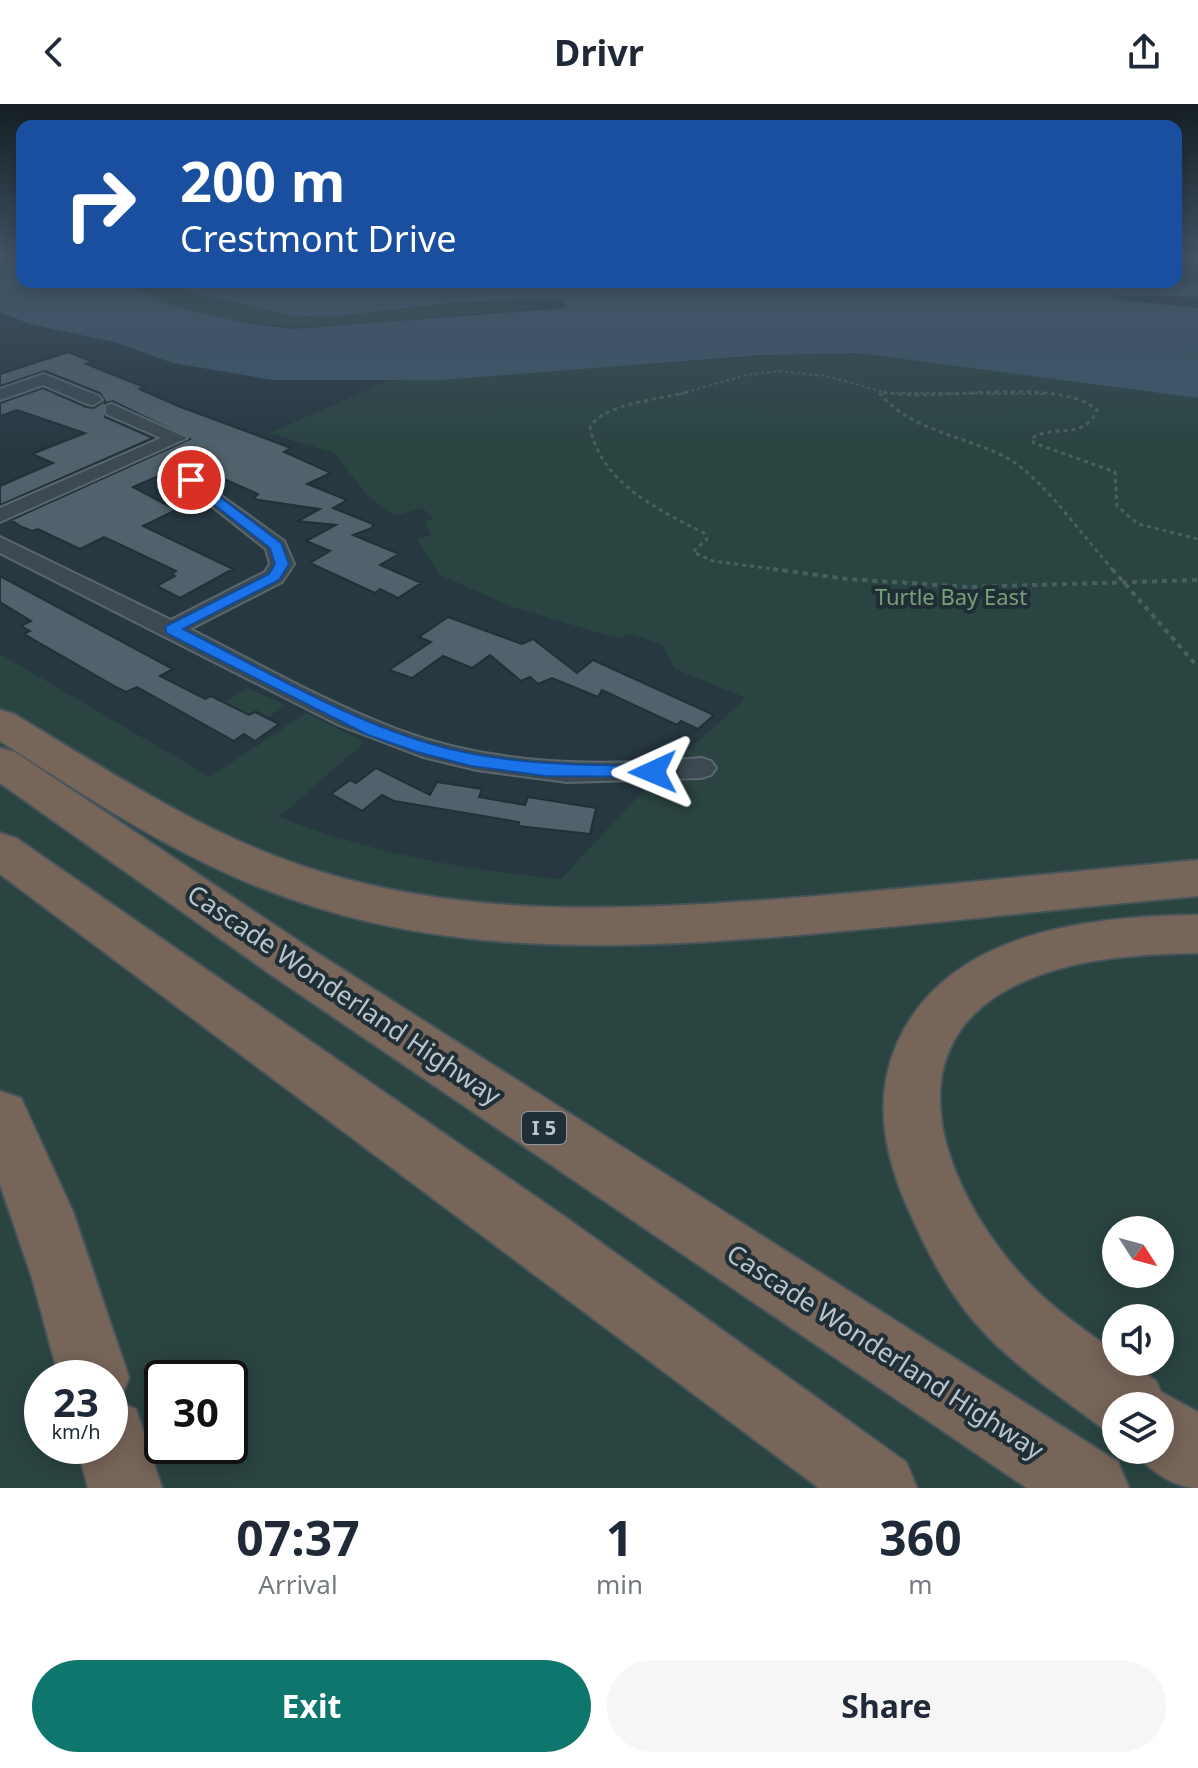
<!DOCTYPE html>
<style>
:root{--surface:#fff;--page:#f6f6f7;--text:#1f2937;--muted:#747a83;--accent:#0f766e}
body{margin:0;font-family:"Noto Sans",sans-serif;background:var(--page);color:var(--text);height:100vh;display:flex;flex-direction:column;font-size:30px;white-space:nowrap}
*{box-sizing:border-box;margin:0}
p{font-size:26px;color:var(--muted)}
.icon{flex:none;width:44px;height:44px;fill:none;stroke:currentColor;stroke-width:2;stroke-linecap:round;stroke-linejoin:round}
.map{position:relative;height:1384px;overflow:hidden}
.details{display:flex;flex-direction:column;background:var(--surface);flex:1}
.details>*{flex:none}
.banner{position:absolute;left:16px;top:16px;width:1166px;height:168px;border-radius:16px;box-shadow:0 4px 20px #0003;background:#1a4fa0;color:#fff;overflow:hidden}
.needle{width:52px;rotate:126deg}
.tools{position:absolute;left:1102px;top:1112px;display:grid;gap:16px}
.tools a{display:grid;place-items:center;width:72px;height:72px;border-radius:50%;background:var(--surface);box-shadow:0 4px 20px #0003;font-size:40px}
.speed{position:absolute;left:24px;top:1256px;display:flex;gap:16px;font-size:40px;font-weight:700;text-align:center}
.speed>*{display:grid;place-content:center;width:104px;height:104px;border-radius:50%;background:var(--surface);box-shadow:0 4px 20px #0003;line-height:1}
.speed small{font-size:20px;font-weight:400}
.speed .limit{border:4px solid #111;border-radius:12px;background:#fff;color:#111}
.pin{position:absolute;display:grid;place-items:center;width:68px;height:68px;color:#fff;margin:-34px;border:4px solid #fff;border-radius:50%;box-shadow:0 2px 8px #0007}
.me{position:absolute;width:88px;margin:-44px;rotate:269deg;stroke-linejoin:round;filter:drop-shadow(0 0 6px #0008)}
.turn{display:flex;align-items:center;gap:28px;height:168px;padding:0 32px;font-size:36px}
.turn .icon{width:104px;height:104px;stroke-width:2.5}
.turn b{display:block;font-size:56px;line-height:68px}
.eta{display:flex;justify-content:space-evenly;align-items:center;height:136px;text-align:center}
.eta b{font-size:48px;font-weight:700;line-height:56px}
.button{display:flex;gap:16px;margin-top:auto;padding:16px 32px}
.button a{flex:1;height:92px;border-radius:48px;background:var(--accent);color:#fff;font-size:32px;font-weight:700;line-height:92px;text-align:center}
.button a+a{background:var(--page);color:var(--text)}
header{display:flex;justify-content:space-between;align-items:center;height:104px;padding:0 32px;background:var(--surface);font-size:36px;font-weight:700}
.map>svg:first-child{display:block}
.green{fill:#2a4441;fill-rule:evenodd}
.water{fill:#3c5768}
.building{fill:#51626c;stroke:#223038;stroke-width:2}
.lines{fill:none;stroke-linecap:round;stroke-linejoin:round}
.minor-casing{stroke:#5a676e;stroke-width:4}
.highway-casing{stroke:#46545b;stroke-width:4}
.path-far2{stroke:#4a605e;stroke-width:2;stroke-dasharray:3 3;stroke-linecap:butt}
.path-far1{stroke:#4a605e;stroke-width:3;stroke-dasharray:4 4;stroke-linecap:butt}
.path{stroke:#4a605e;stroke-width:4;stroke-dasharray:5 5;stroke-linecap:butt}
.minor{fill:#3c4951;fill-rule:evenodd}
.highway{fill:#776559;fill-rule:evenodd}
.route{fill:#1a73e8;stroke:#114b97;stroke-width:2}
.labels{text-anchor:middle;stroke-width:8;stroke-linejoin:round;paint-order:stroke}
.shield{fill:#202e36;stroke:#8b979e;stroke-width:2}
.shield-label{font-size:20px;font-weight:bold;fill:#b9c4cb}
.park-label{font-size:22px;fill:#78a079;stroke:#202e36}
.near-street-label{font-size:26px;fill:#b9c4cb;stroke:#202e36}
</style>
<header><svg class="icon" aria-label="back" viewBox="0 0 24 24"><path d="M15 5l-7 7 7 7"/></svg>Drivr<svg class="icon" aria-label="share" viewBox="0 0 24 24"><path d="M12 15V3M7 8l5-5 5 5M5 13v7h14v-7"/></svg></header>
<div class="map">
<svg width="1198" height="1384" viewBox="0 0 1198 1384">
<rect width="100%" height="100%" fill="#273841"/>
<g class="green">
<path d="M125,178h46l32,13 85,20 39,2 133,-15 69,-3 -3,10c-121,7 -234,36 -352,-2 -18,-6 -33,-18 -49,-25z"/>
<path d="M817,249h41l340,45v1090h-1198v-834l210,123 96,-64 59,29 -86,75c95,37 181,52 282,62l84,-90 101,-91 -71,-29 -12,-24 -31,-11 -15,4 -105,-31 -72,-32 -23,-35 14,-5 -7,-14 9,-2 -10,-11 -29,8 -26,-20 -34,-43 -64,-20 117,-52zM1116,1126h44v44h-44zM1116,1214h44v44h-44zM42,1274h68v68h-68zM162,1274h68v68h-68zM1116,1302h44v44h-44z"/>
<polygon points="247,584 286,601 268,613 257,606 247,612 208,609"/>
</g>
<polygon class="water" points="0,152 22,152 22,178 125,178 172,202 249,220 293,225 568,204 563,198 547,195 460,198 327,213 288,211 203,191 171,178 1198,179 1198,193 1111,191 1113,195 1198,204 1198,294 858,249 763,251 441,276 274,276 173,259 114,238 30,220 0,208"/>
<g class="building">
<polygon points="68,248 93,258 86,260 144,283 139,285 178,302 291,344 284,348 331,369 307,380 347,396 333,404 373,420 372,424 353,431 399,450 380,461 421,479 398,494 380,485 375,489 310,459 330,447 306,437 336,421 298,417 320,405 253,395 258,390 188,359 133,383 176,406 143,422 233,465 180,494 157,482 175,472 172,470 176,467 119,440 104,433 80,445 38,425 32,427 22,423 11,416 190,335 113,297 105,299 105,313 153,334 0,401 0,382 53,359 32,350 85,329 17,306 0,312 0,299 43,284 86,303 94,304 105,297 100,289 45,267 0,282 0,270"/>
<polygon points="0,472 173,565 160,572 205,595 211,592 249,611 255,608 279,620 255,637 244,630 234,637 137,583 126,588 116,583 24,530 30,527 21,522 31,517 0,498"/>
<polygon points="448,513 522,540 533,535 577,569 593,556 714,611 698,625 681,617 677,621 602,586 598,593 552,574 538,580 530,573 521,577 490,551 472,564 443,552 412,574 389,566 431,538 419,533"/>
<polygon points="376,664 430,691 437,678 482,685 479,693 525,701 528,693 596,704 590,730 518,722 519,718 394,697 382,691 362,707 331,690 350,676 356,679"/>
</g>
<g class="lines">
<defs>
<g id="minor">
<polygon points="1187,152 1198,152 1198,157 1189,155"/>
<polygon points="44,270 99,292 102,296 93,301 87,300 43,281 0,296 0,285"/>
<polygon points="112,300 187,334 0,418 0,404 161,334 106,310 106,302"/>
<path d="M191,370l93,67 10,23 -12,18 -92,47c69,35 137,74 209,101 97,36 201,37 302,28l10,3 5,7 -5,7 -10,3 -134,4 -90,-12 -54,-13 -84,-32 -339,-172v-16l171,83 94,-48 5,-8 -4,-15 -82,-65 -3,-4 3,-4z"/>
</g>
<g id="highway">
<path d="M0,606l14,4c98,59 197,125 307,158 153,47 314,38 471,26 136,-11 271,-26 406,-38v36c-133,12 -266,28 -399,39 -171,14 -343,22 -508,-36 -105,-36 -198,-98 -291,-158z"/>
<polygon points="0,644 15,648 306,842 1118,1358 1129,1384 1027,1384 270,870 0,679"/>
<polygon points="0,729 16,734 568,1115 906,1358 917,1384 819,1384 0,770"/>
<path d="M1198,811v38c-67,1 -142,6 -200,42 -111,71 -41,212 28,285 26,28 58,50 90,72v10h14l26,19 5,11 37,20v76c-24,0 -51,-19 -65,-38h27v-44h-44v29l-10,-4c-43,-33 -90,-63 -126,-103 -33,-36 -55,-80 -74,-124 -22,-52 -32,-105 -10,-158 48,-114 192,-130 302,-131z"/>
<polygon points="0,987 21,994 73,1108 129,1274 119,1298 136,1305 162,1384 88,1384 77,1342 110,1342 110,1274 59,1274 32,1174 0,1080"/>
</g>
</defs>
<use href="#minor" class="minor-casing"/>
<use href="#highway" class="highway-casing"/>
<polyline class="path-far2" points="680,290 746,271 778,267 827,272 887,289 1046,290"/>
<g class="path-far1">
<path d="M687,288c-29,8 -82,11 -97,35 11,56 67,82 114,106l3,6 -14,13 20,9 75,10"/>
<path d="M883,288c53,11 175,-17 214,18 -13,32 -45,13 -66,29l3,4 81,29 2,34 21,18 60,15"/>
<path d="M879,289c35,40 86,42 130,66 34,20 77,81 105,112"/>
</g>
<g class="path">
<polyline points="773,465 847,475 969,483 1198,476"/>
<polyline points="1112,465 1198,563"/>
</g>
<use href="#minor" class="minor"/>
<use href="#highway" class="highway"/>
</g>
<linearGradient id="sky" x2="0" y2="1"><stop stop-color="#151f24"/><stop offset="0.44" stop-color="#415365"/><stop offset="1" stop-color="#415365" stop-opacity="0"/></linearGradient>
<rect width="1198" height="346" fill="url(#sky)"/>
<path class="route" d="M186,374h9l86,65 8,21 -10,16 -96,49c80,40 160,89 245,114 73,22 149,22 225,23l6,2v9l-114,-1 -74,-10 -54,-14 -49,-17 -202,-102v-7l103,-52 6,-10 -5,-16 -84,-65z"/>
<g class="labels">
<rect class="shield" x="522" y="1008" width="44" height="32" rx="6"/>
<g class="shield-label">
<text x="544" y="1031">I 5</text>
</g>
<g class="park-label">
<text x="951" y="501">Turtle Bay East</text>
</g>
<g class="near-street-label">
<text transform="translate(344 891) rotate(34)" y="9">Cascade Wonderland Highway</text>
<text transform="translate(885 1248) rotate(33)" y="9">Cascade Wonderland Highway</text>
</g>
</g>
</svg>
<div class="tools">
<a><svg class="needle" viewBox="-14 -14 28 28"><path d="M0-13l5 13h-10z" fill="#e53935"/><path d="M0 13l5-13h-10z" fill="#747a83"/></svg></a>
<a><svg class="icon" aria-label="sound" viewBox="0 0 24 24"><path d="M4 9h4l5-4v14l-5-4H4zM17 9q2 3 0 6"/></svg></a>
<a><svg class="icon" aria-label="layers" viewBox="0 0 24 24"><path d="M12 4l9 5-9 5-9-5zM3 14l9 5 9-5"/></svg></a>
</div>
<div class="speed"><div>23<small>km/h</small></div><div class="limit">30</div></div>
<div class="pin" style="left:191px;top:376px;background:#d93025"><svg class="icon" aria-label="arrive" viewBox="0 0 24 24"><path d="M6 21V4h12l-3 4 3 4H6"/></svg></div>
<svg class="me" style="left:653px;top:668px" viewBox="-20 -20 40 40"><path d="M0-17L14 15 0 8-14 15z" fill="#1a73e8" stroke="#fff" stroke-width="4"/></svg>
<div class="banner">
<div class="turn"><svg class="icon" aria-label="right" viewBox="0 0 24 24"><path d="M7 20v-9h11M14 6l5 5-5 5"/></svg><div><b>200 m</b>Crestmont Drive</div></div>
</div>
</div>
<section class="details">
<div class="eta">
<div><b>07:37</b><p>Arrival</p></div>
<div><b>1</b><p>min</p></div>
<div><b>360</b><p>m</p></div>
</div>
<div class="button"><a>Exit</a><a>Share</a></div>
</section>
